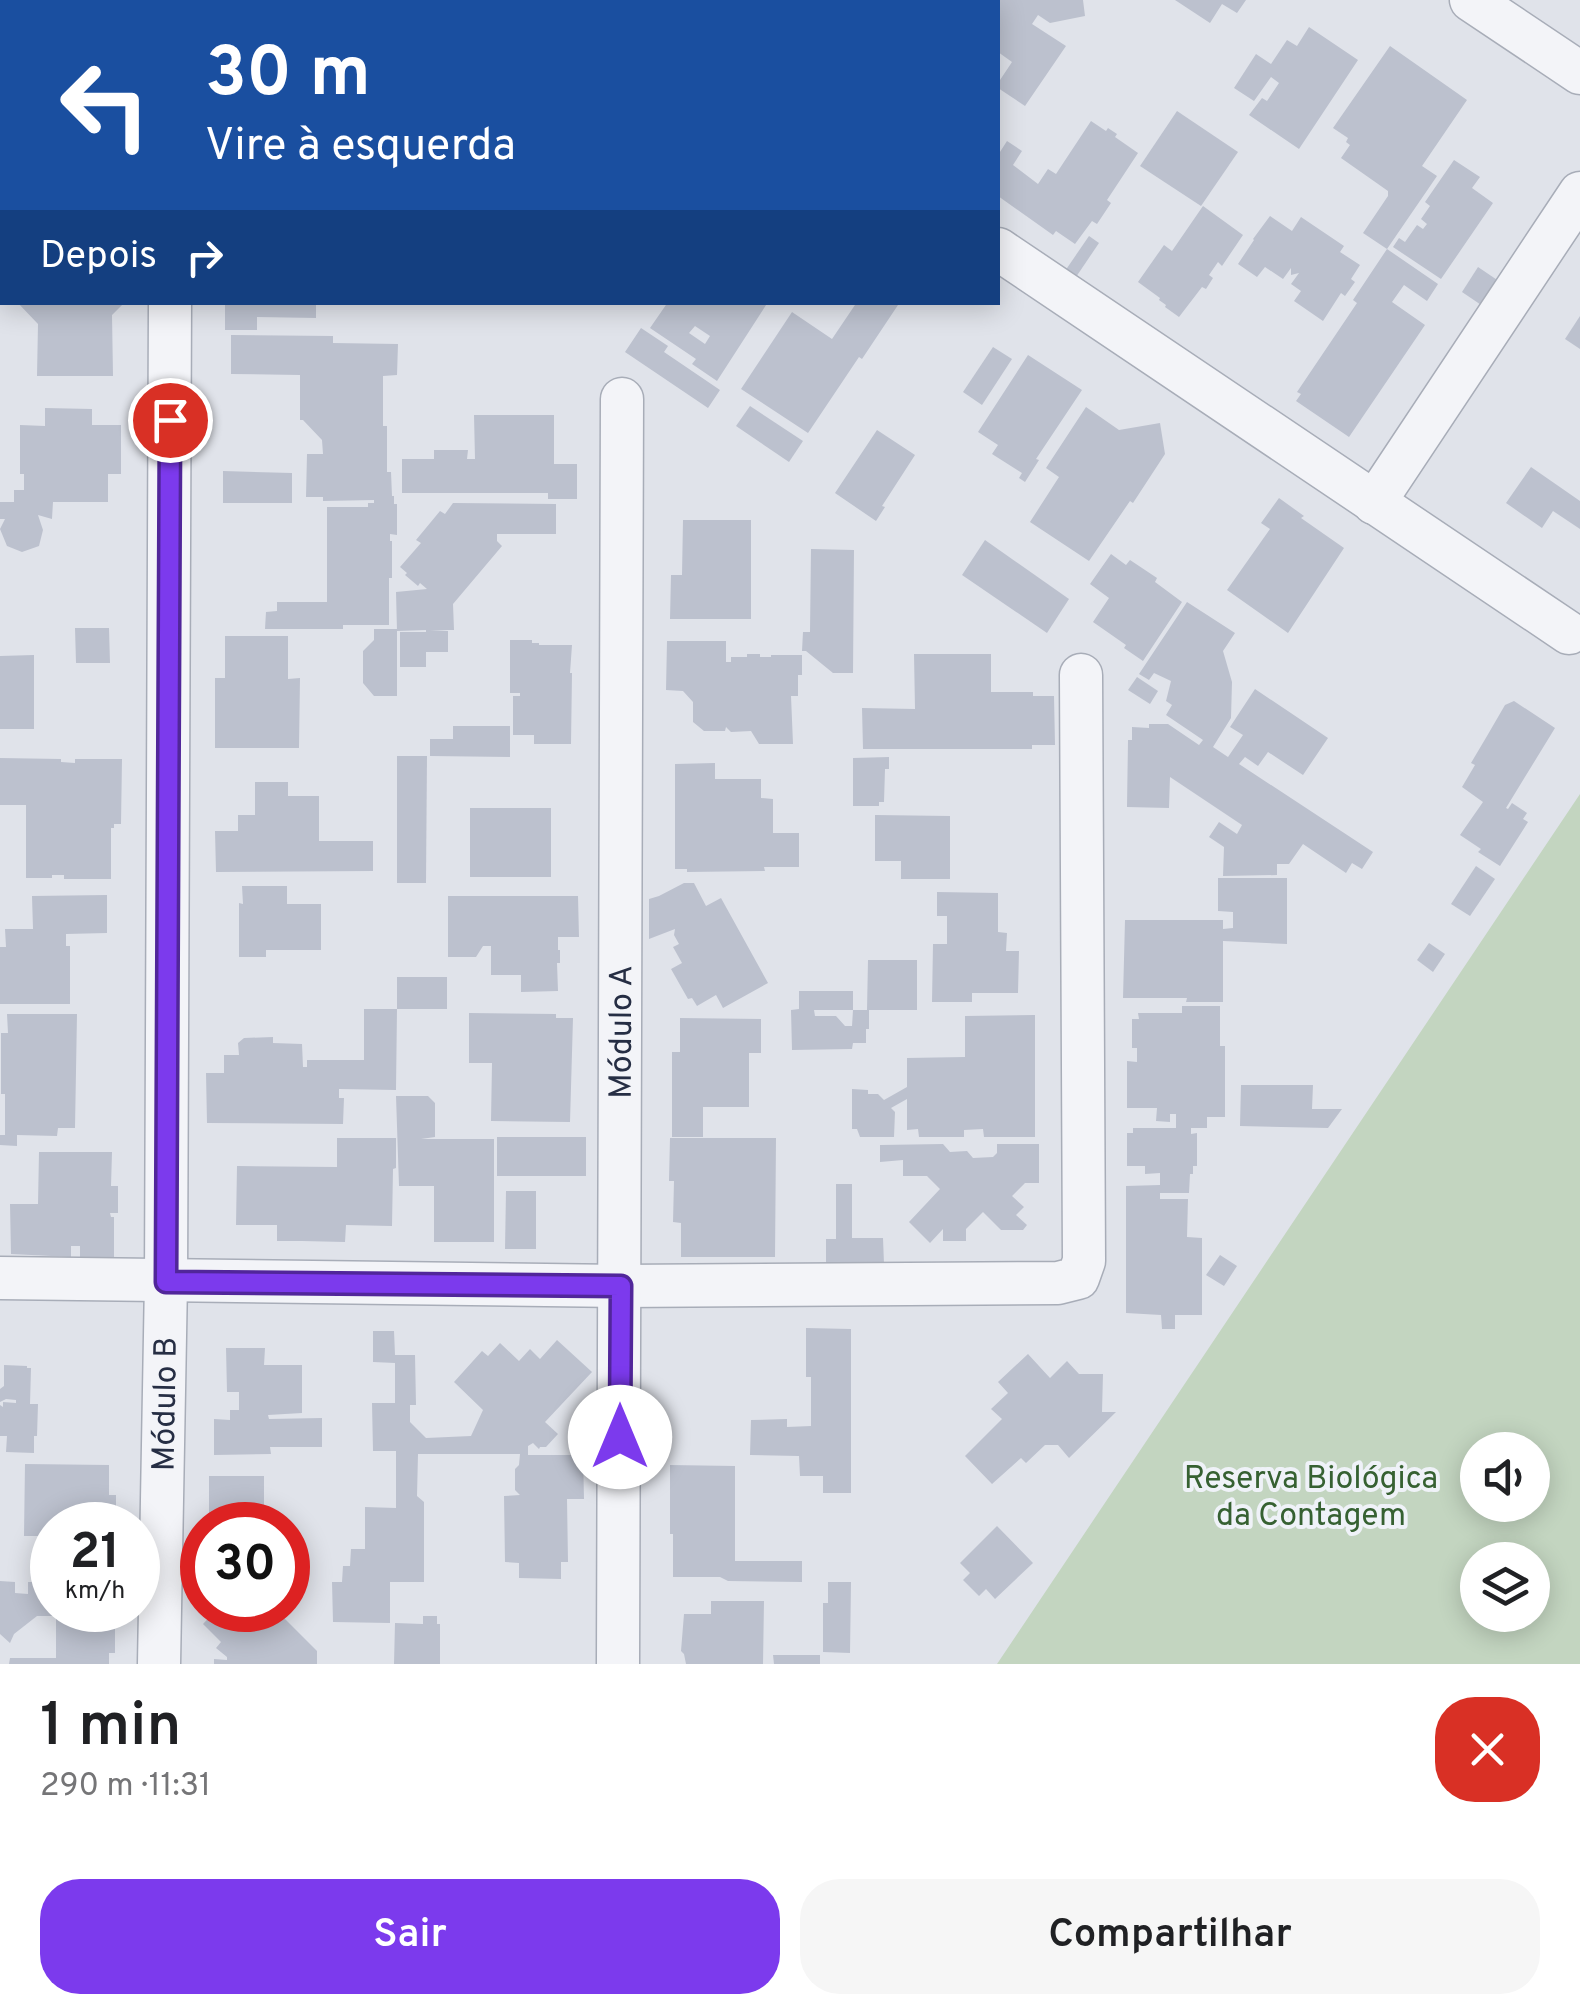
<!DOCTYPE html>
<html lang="pt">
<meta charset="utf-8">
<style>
:root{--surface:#fff;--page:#f6f6f6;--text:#202124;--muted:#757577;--accent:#7c3aed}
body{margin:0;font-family:Overpass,sans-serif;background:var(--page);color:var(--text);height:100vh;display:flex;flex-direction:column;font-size:38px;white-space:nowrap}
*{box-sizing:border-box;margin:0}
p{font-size:32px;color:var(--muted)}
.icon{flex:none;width:55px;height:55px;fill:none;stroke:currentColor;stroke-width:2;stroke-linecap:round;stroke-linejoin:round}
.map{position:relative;height:1664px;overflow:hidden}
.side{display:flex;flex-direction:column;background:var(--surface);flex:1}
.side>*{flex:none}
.hud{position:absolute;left:0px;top:0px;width:1000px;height:305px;box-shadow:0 5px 25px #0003;background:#1a4fa0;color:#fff;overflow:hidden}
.buttons{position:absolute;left:1460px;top:1432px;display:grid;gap:20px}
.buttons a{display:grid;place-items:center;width:90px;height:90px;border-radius:50%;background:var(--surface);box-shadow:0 5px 25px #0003;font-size:50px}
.speed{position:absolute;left:30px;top:1502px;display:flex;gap:20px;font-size:50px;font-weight:700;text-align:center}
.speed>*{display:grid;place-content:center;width:130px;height:130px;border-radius:50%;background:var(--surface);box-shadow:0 5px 25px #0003;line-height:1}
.speed small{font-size:25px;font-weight:400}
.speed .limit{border:15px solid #d22;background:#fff;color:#111}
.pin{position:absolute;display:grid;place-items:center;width:85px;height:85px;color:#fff;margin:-42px;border:5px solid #fff;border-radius:50%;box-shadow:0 2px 10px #0007}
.me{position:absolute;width:110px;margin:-55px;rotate:0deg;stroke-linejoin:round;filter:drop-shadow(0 0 8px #0008)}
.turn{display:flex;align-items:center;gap:35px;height:210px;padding:0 40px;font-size:45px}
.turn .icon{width:130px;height:130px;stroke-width:2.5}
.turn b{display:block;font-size:70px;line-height:85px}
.then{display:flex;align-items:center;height:95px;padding:0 40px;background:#0003;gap:20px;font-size:38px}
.round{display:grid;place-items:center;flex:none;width:105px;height:105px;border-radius:40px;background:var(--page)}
.head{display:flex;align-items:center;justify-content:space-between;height:170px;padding:0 40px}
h1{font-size:60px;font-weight:600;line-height:75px}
.primary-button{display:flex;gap:20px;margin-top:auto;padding:20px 40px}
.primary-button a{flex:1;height:115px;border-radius:40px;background:var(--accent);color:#fff;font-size:40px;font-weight:600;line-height:115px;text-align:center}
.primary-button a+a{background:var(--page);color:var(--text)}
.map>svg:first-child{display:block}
.green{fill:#c3d5c0;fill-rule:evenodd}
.building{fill:#bcc1ce;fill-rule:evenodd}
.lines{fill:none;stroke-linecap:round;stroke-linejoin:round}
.minor-casing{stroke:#a8adb8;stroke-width:45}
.minor{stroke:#f3f4f8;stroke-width:42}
.route-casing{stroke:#51269a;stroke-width:25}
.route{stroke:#7c3aed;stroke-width:18}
.labels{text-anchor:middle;stroke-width:8;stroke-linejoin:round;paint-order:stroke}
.street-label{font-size:32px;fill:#262e44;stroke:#eff2f8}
.park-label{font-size:32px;fill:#366132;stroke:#eff2f8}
</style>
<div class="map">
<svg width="1580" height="1664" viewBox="0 0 1580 1664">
<rect width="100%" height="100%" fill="#e0e3ea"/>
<path class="green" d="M1580,794v870h-583zM1478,1450h54v55h-54zM1478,1560h54v55h-54z"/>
<g class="building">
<polygon points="998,0 1083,0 1085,16 1050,23 1038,15 1032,24 1066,46 1025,106 998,88 998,83 1012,62 998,52"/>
<polygon points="1175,0 1246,0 1237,13 1222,4 1210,23"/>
<polygon points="1309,27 1358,60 1299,149 1249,115 1262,98 1267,101 1279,83 1271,77 1254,101 1234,88 1256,54 1271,64 1287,40 1297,46"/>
<polygon points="1390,46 1467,100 1422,166 1437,176 1387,249 1363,233 1388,196 1388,191 1341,158 1350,145 1346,142 1348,138 1333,128"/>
<polygon points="1177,111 1238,152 1201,206 1140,166"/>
<polygon points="1091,121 1106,131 1108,128 1117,134 1115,137 1138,153 1107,200 1111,203 1097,224 1092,221 1075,244 1056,231 1053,235 998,196 998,155 1007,141 1022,151 1013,165 1038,184 1048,169 1056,174"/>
<polygon points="1454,160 1480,177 1472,188 1493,203 1441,279 1393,247 1399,238 1405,242 1417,225 1423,229 1427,224 1421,219 1430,206 1425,202"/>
<polygon points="1203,206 1243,235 1222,266 1218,262 1209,275 1213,278 1206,289 1202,287 1179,317 1165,307 1166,305 1159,300 1160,298 1138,282 1164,245 1172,251"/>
<polygon points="1270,216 1292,231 1301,217 1344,246 1340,252 1360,265 1351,279 1355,282 1345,296 1341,293 1323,321 1294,301 1301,291 1291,284 1299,273 1291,275 1291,268 1283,279 1265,267 1257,277 1238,264 1254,240 1253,239"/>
<polygon points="1089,236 1099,243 1076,277 1065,271"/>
<polygon points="1387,249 1438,284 1427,301 1404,285 1392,302 1425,325 1349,437 1296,401 1301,394 1297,392 1357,303 1353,300"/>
<polygon points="1478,267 1512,290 1496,315 1462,292"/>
<polygon points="17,302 125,302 112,315 113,376 37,376 38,324"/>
<polygon points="225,302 316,302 316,318 257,317 257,330 225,330"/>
<path d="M668,302h100l-51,79 -25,-17 4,-5 -46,-31zM695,326l15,10 -5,8 -16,-11z"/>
<polygon points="857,302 900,302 862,359 859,357 808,433 741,389 792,312 832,339"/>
<polygon points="1580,316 1580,349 1565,339"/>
<polygon points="641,328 668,346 664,352 720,390 708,408 625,352"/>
<polygon points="231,335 333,336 333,343 398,344 397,375 383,376 383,426 387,426 387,472 391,472 392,496 394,496 394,504 397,504 397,535 390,534 390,541 392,541 392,578 389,578 389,625 343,625 343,629 265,629 266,612 277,611 277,602 327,602 327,507 368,507 368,503 374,503 374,500 323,501 323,497 306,497 307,454 323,454 322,440 303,420 300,420 300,375 231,374"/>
<polygon points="993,347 1012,359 982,405 963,392"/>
<polygon points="1028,355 1082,390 1036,459 1039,460 1025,482 1019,478 1022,473 992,454 998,445 978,432"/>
<polygon points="750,406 803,441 789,462 736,426"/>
<polygon points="1086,407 1119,430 1160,423 1165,454 1133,503 1130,501 1089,561 1030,522 1059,477 1046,468"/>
<polygon points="45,408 92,409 92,425 121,425 121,474 108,474 108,502 53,502 52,519 38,515 43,530 39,546 22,552 7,546 0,529 5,519 0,519 0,502 14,502 14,490 24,490 24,474 20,474 20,425 45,426"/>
<polygon points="474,415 554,415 554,464 577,464 577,499 548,499 548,493 402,493 402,459 434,459 434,450 468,450 467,459 475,459"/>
<polygon points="877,430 915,455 882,506 885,507 876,521 835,493"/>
<polygon points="1531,467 1580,501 1580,529 1553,511 1542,528 1506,503"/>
<polygon points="223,471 292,473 292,503 223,503"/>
<polygon points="1279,498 1304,516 1301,518 1344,548 1288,633 1227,590 1270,529 1261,523"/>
<polygon points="453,503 556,504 556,534 497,534 497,541 502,546 453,604 454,630 430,630 448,631 448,652 426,652 426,667 400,667 400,632 426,632 426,630 397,631 396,592 427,589 420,583 418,586 405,575 407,573 400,567 421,543 416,540 440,511 445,514"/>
<polygon points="683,520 751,520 751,619 670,619 671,575 682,575"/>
<polygon points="985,540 1069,599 1047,633 962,575"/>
<polygon points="811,549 854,550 853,673 833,673 806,651 802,651 803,632 810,632"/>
<polygon points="1111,554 1126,565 1130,560 1157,578 1155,582 1182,602 1143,661 1124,648 1126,645 1093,622 1109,598 1090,584"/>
<polygon points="1187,602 1235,633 1223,651 1232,682 1231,718 1213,747 1228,757 1243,735 1230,727 1255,689 1328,738 1303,775 1268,752 1258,766 1245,757 1239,764 1373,852 1362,869 1352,863 1346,873 1303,844 1289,864 1277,864 1277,875 1223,876 1224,847 1209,837 1219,822 1237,834 1242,825 1170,777 1169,808 1127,807 1128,740 1132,740 1132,727 1149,728 1149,724 1168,724 1199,745 1203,740 1166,715 1172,705 1166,701 1171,681 1154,673 1149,680 1139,674"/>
<polygon points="75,628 109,628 110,663 76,663"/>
<polygon points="374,629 397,629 397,696 374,696 363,683 363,651 374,640"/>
<polygon points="225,636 288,636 288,679 300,678 299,748 215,748 215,678 225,678"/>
<polygon points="510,640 532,640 532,643 539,643 539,645 572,645 570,673 572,673 571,744 534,744 534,735 513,735 513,696 520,696 520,693 510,693"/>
<polygon points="667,641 726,641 726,662 731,662 731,657 747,657 747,654 760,654 760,657 771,657 771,655 802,655 802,675 798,675 798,696 791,696 793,744 759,744 751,731 731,732 726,727 725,731 704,731 693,722 693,702 683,691 666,690"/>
<polygon points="914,654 991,654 991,692 1033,692 1033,696 1054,696 1055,745 1032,745 1032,749 863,749 862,708 915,709"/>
<polygon points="34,655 34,729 0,729 0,656"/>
<polygon points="1137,677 1158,691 1150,704 1128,690"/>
<polygon points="1514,701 1555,728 1506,808 1508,809 1512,803 1527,813 1523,819 1528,822 1500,866 1478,852 1481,849 1460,835 1483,802 1462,787 1475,765 1471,763 1487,736 1505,705"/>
<polygon points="453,726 510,726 510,757 430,756 430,739 453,739"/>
<polygon points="397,756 427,756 426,883 397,883"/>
<polygon points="889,757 889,769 885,769 884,802 879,802 879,806 853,806 853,758"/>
<polygon points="0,758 61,759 61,762 75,763 75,759 122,759 121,824 114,824 114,828 111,828 111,879 64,879 64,875 52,875 52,878 26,878 26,805 0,805"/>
<polygon points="715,763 715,779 761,779 761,798 773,799 773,833 799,833 799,867 764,867 765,871 687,872 687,869 675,869 675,764"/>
<polygon points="255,782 288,782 288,796 319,796 319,841 373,841 373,871 216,872 215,831 238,831 238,815 255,815"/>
<rect x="470" y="808" width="81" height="69"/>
<polygon points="875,815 950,816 950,879 901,879 901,861 875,861"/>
<polygon points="1476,866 1495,879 1470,916 1451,904"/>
<polygon points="1218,878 1287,878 1287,944 1223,941 1223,1002 1186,1002 1187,998 1123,998 1125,920 1223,920 1223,929 1233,928 1233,912 1218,911"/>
<polygon points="684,883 694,883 706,906 721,898 768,983 723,1008 716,995 697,1006 692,998 688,999 671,969 682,963 673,947 679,944 674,935 675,929 649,939 649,899 659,896"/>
<polygon points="242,886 287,886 287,904 321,904 321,950 266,950 266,957 239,957 239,903 243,904"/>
<polygon points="937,892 998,893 998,932 1007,933 1006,951 1019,951 1018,993 972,993 972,1002 932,1002 933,944 947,944 947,916 937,916"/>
<polygon points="107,895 107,933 66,934 66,946 70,946 70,1004 0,1004 0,947 6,947 5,929 33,929 32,896"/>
<polygon points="448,896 578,896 579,937 558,937 558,950 560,950 560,963 557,963 558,991 521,992 521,975 491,975 491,946 483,946 476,957 448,957"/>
<polygon points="1429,943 1445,954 1433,972 1417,960"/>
<path d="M868,960h49v50h-48v19h-3v14h-13l-1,6 -60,1 -1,-40 8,-1v-18h54v19h14zM814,1010h39l-1,16h-7l-9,-10h-21z"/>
<rect x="397" y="977" width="50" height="32"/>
<polygon points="1182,1006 1220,1006 1220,1046 1225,1046 1225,1117 1207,1117 1207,1128 1191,1128 1191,1134 1197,1133 1197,1166 1193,1166 1193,1174 1190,1174 1189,1193 1160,1193 1160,1199 1188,1199 1187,1237 1202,1238 1202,1315 1175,1315 1175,1329 1162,1329 1161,1315 1126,1313 1126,1186 1160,1185 1160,1173 1145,1174 1145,1166 1127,1166 1127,1133 1133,1133 1133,1128 1176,1128 1176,1114 1170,1114 1170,1122 1156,1121 1157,1108 1127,1108 1127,1061 1137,1062 1137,1048 1132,1048 1132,1019 1139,1019 1138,1013 1182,1013"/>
<polygon points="364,1009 397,1009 396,1090 339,1089 339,1098 344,1098 343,1124 207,1123 206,1073 224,1073 224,1055 239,1055 238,1043 244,1038 273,1037 273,1043 302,1044 303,1067 307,1067 307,1060 364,1060"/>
<polygon points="469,1013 556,1014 556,1018 573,1018 570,1122 491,1121 492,1063 469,1063"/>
<polygon points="7,1014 77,1014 75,1128 58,1128 57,1136 17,1135 17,1146 0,1145 0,1135 5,1135 5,1094 1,1094 1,1033 8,1033"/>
<polygon points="1035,1015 1035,1137 984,1137 983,1129 964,1130 964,1137 919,1137 918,1129 907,1130 907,1099 891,1108 895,1112 894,1137 860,1137 857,1129 852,1129 852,1089 868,1090 868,1094 878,1094 884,1100 907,1087 907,1058 965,1057 965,1016"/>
<polygon points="680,1018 761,1019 761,1053 749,1053 749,1107 703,1107 703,1137 672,1137 672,1052 680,1052"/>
<polygon points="1241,1085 1313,1085 1312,1109 1342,1109 1328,1128 1240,1126"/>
<polygon points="396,1096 428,1096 435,1103 435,1137 421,1139 494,1139 494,1242 434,1242 434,1186 399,1186"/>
<rect x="497" y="1137" width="89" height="39"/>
<polygon points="337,1138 396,1138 396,1168 393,1169 392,1226 346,1225 345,1242 302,1241 277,1241 277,1225 236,1225 237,1166 337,1167"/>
<polygon points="670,1138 776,1138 775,1257 681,1257 681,1223 673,1222 674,1181 669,1181"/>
<polygon points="943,1144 950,1152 967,1151 973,1158 993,1157 997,1153 997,1144 1039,1144 1039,1183 1025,1183 1012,1196 1024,1207 1016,1215 1027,1225 1023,1230 1001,1230 983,1212 966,1229 966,1241 943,1241 943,1229 930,1243 909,1222 940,1189 927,1176 903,1176 903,1160 880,1162 880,1145"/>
<polygon points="39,1152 112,1152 111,1186 118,1186 118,1213 110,1213 111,1217 114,1217 114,1257 80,1257 80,1246 71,1246 71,1257 11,1254 10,1204 38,1204"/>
<polygon points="836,1184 852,1184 852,1238 883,1238 884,1264 826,1264 826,1239 836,1239"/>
<polygon points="506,1191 536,1191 536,1249 505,1249"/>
<polygon points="1220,1255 1237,1266 1224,1286 1206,1275"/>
<polygon points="806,1328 851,1329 851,1493 823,1493 823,1476 800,1476 799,1456 750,1455 751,1420 787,1419 787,1427 811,1426 811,1377 806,1377"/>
<polygon points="373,1331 394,1331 395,1355 415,1355 416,1405 410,1405 410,1422 426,1438 471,1436 483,1410 454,1382 482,1351 488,1356 500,1343 519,1361 530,1349 540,1359 557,1340 592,1372 545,1422 558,1434 546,1447 540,1447 539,1449 533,1443 528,1446 528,1455 583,1455 584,1499 567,1499 568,1562 561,1562 561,1579 519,1578 519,1563 505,1562 504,1496 520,1495 515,1490 515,1469 519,1465 520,1454 418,1454 417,1496 424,1502 424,1582 390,1582 390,1623 333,1622 332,1582 342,1582 343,1566 350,1566 351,1549 365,1549 365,1507 396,1508 396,1451 373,1451 372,1403 395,1403 395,1363 373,1362"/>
<polygon points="226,1348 265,1348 264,1365 302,1365 302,1413 268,1415 269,1419 322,1418 322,1447 270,1447 271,1454 214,1455 214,1419 230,1420 230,1410 239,1410 239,1392 227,1392"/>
<polygon points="1028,1354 1050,1378 1067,1361 1079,1374 1103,1374 1102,1412 1116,1412 1069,1458 1058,1445 1045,1445 1026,1463 1021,1458 992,1484 965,1456 1002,1419 991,1409 1008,1393 998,1382"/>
<polygon points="4,1365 27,1366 27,1368 31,1368 30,1404 38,1404 37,1436 34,1436 34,1453 6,1452 7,1436 0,1436 0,1405 3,1407 3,1402 16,1403 16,1400 6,1399 0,1402 0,1389 4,1386"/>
<polygon points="25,1464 109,1465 109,1495 116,1495 116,1525 52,1525 52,1536 24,1536"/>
<polygon points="670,1465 735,1466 735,1561 802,1561 802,1582 728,1581 720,1577 673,1577 673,1534 670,1534"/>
<polygon points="209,1476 264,1476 264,1525 207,1525 207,1520 209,1520"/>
<polygon points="997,1526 1033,1563 995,1599 986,1589 979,1596 963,1580 970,1573 960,1563"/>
<polygon points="0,1581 15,1582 15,1593 28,1594 28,1582 52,1582 52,1610 108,1610 108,1626 115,1626 115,1653 109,1653 109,1664 9,1664 10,1658 56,1658 56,1616 37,1616 14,1634 10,1643 0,1634"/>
<polygon points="828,1582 851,1582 850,1653 823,1652 823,1603 828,1603"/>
<polygon points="711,1601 764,1601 763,1664 686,1664 684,1654 681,1651 684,1614 711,1614"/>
<polygon points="216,1610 241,1610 253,1622 250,1626 252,1629 256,1624 273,1625 282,1616 317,1651 317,1664 214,1664 214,1659 227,1660 227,1657 216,1648 221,1642 203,1624"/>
<polygon points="423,1616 437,1616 437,1624 440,1624 440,1664 394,1664 395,1623 423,1624"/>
<polygon points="773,1655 820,1655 820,1664 774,1664"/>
</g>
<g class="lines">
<defs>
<g id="minor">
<polyline points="629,0 633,2"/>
<polyline points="1471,0 1580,73"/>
<polyline points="998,249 1569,633"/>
<polyline points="1374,503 1580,193"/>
<polyline points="0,1278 621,1286 1058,1283 1078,1278 1084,1261 1081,675"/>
<path id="s1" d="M159,1664l7,-383 4,-979"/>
<path id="s2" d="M618,1664l4,-1265"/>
</g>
</defs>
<use href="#minor" class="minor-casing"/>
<use href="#minor" class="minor"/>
</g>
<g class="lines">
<defs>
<polyline id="route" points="170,420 166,1282 621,1286 620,1437"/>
</defs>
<use href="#route" class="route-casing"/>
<use href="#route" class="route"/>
</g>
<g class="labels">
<g class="street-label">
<text dy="11" stroke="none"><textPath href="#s2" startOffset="632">Módulo A</textPath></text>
<text dy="11" stroke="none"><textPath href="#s1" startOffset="260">Módulo B</textPath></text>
</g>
<g class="park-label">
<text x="1311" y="1488">Reserva Biológica<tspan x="1311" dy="37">da Contagem</tspan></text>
</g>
</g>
</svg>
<div class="buttons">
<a><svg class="icon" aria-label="sound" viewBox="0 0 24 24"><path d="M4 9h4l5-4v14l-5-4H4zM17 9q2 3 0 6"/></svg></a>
<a><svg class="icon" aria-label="layers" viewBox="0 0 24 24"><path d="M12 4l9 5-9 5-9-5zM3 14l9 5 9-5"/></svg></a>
</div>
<div class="speed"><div>21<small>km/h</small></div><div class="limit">30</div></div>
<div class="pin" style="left:170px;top:420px;background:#d93025"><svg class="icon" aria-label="arrive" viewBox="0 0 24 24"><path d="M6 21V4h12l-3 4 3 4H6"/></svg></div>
<svg class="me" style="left:620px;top:1437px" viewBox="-20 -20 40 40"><circle r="19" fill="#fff"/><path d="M0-13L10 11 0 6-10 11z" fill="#7c3aed"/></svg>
<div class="hud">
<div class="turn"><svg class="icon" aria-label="left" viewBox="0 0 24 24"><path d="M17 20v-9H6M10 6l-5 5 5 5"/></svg><div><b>30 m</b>Vire à esquerda</div></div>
<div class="then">Depois<svg class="icon" aria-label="right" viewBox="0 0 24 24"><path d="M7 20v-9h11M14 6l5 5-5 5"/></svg></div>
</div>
</div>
<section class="side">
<div class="head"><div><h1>1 min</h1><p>290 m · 11:31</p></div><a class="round" style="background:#d93025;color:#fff"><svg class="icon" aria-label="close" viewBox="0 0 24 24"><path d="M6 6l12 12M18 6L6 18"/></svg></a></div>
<div class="primary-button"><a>Sair</a><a>Compartilhar</a></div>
</section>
